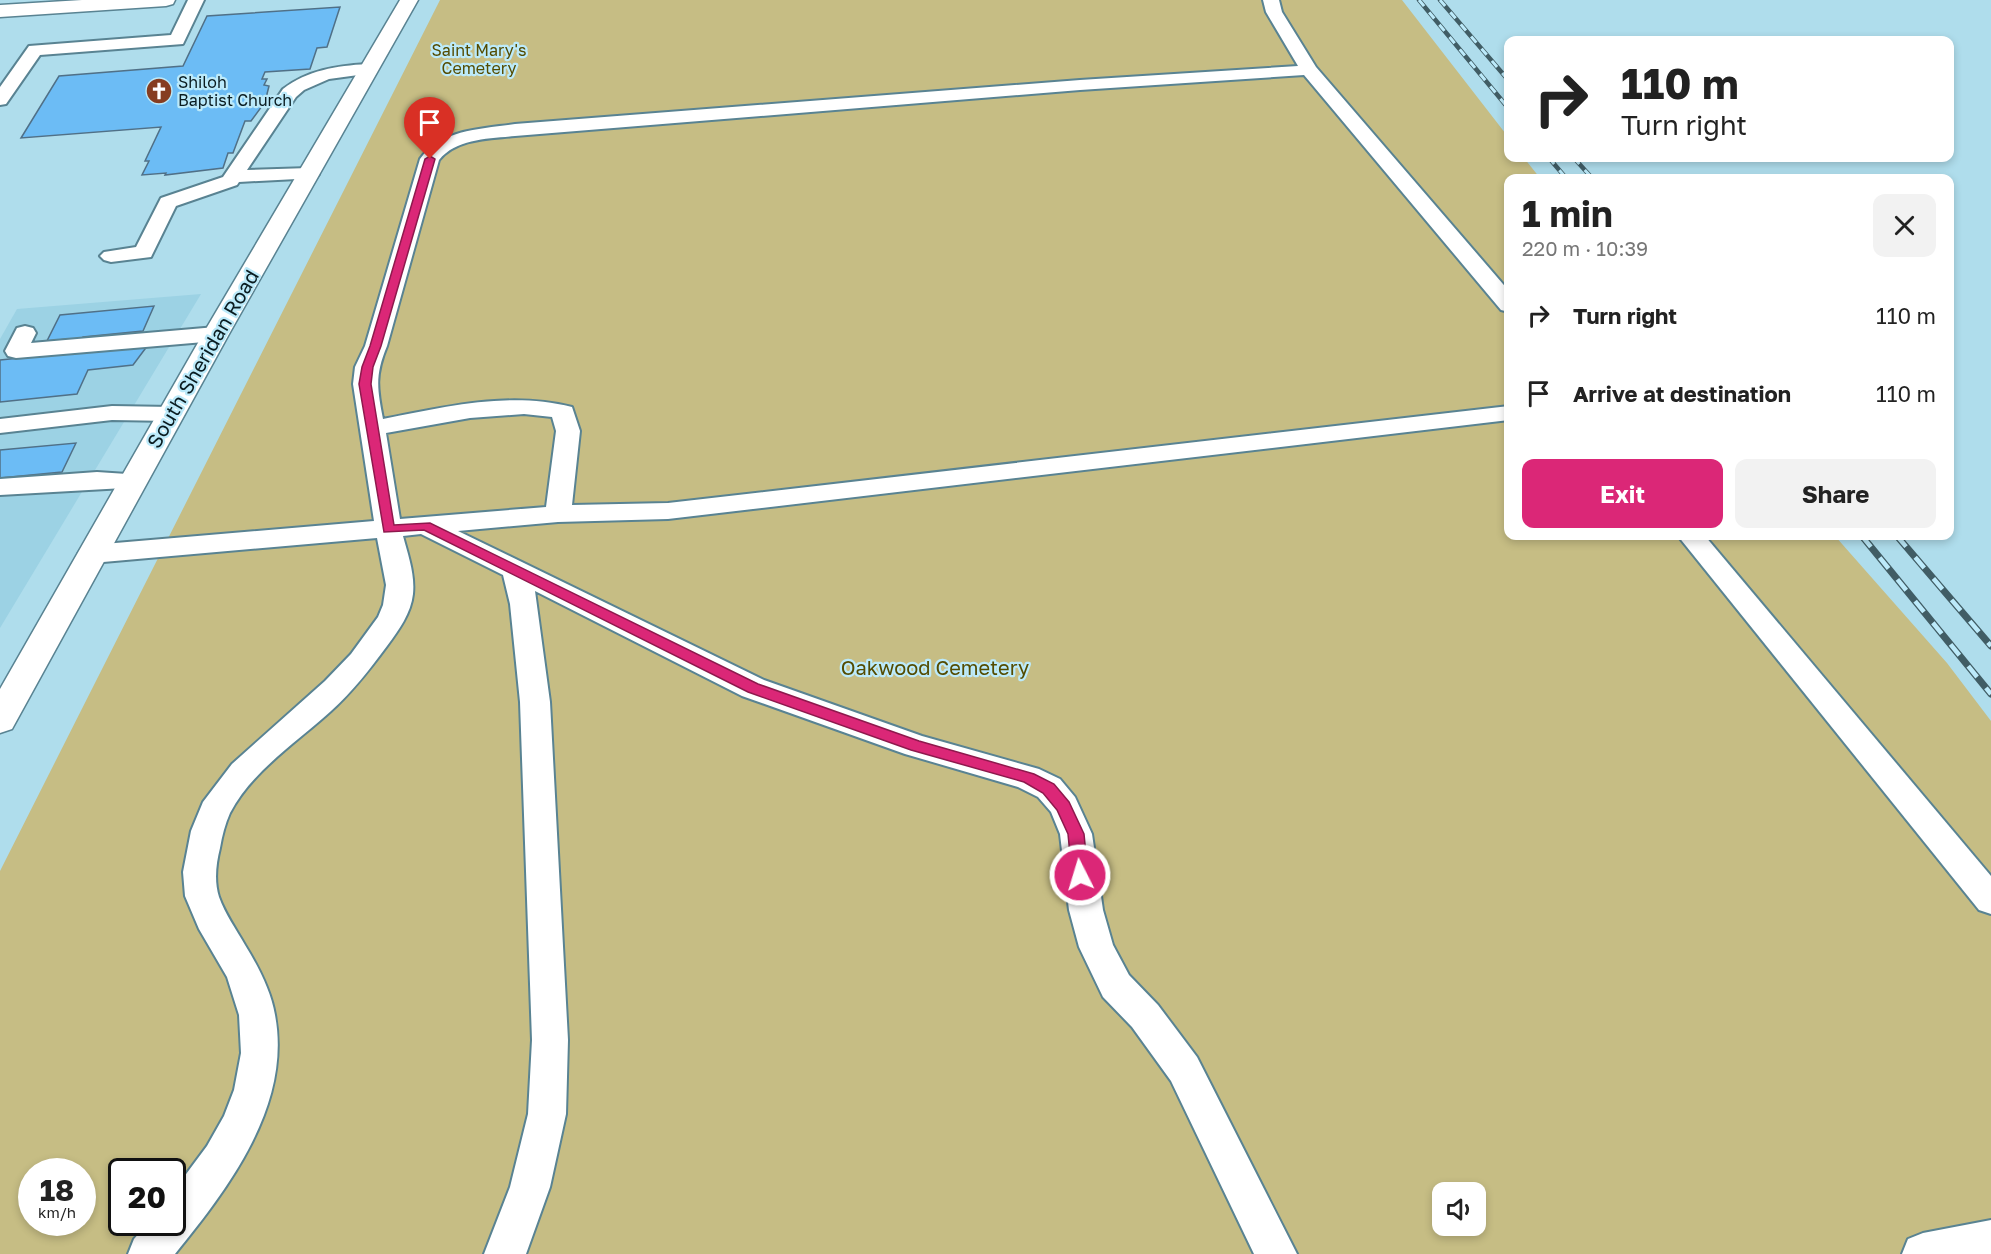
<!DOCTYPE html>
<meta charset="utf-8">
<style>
:root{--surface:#fff;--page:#f2f2f2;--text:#222;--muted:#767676;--accent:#db2777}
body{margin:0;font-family:"Golos Text",sans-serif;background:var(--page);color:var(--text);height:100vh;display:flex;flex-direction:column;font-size:22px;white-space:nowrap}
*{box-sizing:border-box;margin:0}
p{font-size:20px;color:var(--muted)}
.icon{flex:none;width:33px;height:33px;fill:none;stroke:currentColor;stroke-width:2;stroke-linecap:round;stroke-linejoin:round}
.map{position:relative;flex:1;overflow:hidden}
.sheet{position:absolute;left:1504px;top:174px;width:450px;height:366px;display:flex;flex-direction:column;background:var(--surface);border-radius:12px;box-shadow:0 3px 9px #0003}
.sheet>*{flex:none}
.guide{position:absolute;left:1504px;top:36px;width:450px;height:126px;border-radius:12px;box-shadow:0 3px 9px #0003;background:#fff;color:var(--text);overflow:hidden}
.buttons{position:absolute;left:1432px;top:1182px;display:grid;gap:12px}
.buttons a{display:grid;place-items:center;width:54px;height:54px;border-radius:12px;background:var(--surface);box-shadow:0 3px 9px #0003;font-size:30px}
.speed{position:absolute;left:18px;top:1158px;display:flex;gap:12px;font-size:30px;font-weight:700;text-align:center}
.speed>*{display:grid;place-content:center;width:78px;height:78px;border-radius:50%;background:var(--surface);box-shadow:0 3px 9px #0003;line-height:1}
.speed small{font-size:15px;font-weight:400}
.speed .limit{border:3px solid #111;border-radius:9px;background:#fff;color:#111}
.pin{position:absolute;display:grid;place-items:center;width:51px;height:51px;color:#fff;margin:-62px -26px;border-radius:50% 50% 50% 0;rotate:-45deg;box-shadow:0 0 6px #0007}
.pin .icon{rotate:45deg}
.me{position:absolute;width:66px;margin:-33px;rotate:355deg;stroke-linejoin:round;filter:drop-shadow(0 0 4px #0008)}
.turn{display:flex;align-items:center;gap:21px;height:126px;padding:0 18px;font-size:27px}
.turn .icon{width:78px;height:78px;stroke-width:2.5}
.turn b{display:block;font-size:42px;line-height:51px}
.round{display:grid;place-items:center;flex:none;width:63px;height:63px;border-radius:12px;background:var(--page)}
.overview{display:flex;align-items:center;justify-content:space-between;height:102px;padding:0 18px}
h1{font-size:36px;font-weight:700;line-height:45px}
.action{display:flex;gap:12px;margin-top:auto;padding:12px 18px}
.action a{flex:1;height:69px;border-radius:12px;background:var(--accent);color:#fff;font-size:24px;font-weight:700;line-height:69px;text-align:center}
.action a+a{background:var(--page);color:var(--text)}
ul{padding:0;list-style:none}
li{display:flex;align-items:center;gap:18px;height:78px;padding:0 18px}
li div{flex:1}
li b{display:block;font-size:22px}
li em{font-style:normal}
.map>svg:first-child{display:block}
.built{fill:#9cd2e4}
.green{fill:#c6bd84;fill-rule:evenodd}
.building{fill:#6cbcf5;stroke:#507087;stroke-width:1.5}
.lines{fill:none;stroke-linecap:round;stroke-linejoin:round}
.lane-casing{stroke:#598392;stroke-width:4}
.street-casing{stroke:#598392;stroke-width:3}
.highway-casing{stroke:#598392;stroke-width:3}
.lane{fill:#fff;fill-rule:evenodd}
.street{fill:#fff;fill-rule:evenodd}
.highway{fill:#fff;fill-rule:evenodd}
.rail-far1-casing{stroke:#415d65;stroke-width:4.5}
.rail-casing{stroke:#415d65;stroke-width:7}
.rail-far1{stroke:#bceafa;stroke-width:3;stroke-dasharray:8;stroke-linecap:butt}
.rail{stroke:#bceafa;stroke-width:4.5;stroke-dasharray:14;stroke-linecap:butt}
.route{fill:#db2777;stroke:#8e194d;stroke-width:1.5}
.labels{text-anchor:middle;stroke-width:4.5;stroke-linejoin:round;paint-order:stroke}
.far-park-label{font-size:16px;fill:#544b00;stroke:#bceafa}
.far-poi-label{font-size:16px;fill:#0a1c21;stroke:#bceafa;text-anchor:start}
.street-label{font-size:20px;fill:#0a1c21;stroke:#bceafa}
.park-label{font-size:20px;fill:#544b00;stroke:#bceafa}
</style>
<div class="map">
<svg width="1991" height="1254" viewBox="0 0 1991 1254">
<rect width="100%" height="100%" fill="#afddec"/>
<polygon class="built" points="201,294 0,628 0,339 17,309"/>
<path class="green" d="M440,0h962l107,138v20h15l16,20h-31v358h326l112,127 44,58v533h-1991v-383zM32,1172h50v50h-50zM122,1172h50v50h-50zM1443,1192h33v34h-33z"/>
<g class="building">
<polygon points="340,7 327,47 317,48 310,69 265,72 262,79 267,79 264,85 269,86 265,102 251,121 245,121 233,153 228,153 223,168 165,175 166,173 142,175 149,161 145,161 161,127 21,138 59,76 183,66 207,16"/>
<polygon points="154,306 143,331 83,337 81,341 68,342 70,339 47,341 60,315"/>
<polygon points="148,345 133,365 88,370 77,394 0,402 0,360"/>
<polygon points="76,443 62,472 0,478 0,450"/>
</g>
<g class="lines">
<defs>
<g id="lane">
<polygon points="188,0 204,0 183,44 40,55 6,104 0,105 0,87 29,46 171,35"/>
<path d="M1263,0h16l3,12 34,55 193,224v21l-8,-2 -197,-235 -224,15 -565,46c-26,3 -58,2 -76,24l-52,186c-12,29 -10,42 -4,73 62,-12 126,-28 189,-12l8,24 -8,74 96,-2 841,-97v14l-841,99 -110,3 -100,9 306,149 158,56 117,33 21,10 15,18 17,37 11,76 10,35 16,30 29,30 39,52 100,197h-43l-83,-173 -39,-54 -29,-30 -24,-50 -10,-37 -9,-76 -9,-22 -13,-15 -20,-10 -113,-33 -163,-58 -207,-105 15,111 18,338 -2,74 -16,73 -24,67h-42l26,-67 18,-73 4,-74 -12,-338 -10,-98 -7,-29 -82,-41 -18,2c5,19 12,38 10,58 -2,19 -14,36 -26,52 -17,23 -34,45 -56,65 -34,31 -79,60 -101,102 -5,11 -8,23 -10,35 -4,16 -6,33 -1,49 6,17 17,32 26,48 13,21 26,46 30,70 17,90 -47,174 -100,239h-47l6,-15 15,-17h23v-29l35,-47 17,-30 10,-26 7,-37 -2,-38 -12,-38 -28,-48 -14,-33 -2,-24 8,-41 12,-29 29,-38 93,-83 26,-27 27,-37 5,-12 3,-20 -9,-47 -285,25 -10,-3 -4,-6 4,-6 10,-3 282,-24 -21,-137 2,-17 10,-21 55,-187c21,-30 62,-30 95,-35l565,-44 218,-14 -32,-54zM524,414l28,3 4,14 -10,76 -146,12 -14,-86 84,-15z"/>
<path d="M367,64l6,1 3,4 -3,4 -44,6 -25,11 -8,7 -49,73 62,-2 7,2 3,4 -3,4 -77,4 -2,3 -61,21 -25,51 -40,5 -7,-2 -4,-4 4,-4 32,-5 25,-49 62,-21 60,-88c25,-19 53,-23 84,-25z"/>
<polygon points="25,326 33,328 36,333 31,343 216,327 224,329 227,334 224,339 216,341 16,358 8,356 5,351 17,328"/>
<polygon points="112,406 172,407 181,409 184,414 181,419 172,421 112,420 0,433 0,419"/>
<polygon points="97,472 142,475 146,481 142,487 0,495 0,479"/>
<polygon points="1678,536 1705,536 1991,876 1991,914 1979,910"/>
<polygon points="1991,1220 1991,1254 1902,1254 1908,1239 1923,1233"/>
</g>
<polygon id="street" points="82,0 175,0 173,4 166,6 0,17 0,5"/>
<polygon id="highway" points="400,0 418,0 229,334 12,729 0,733 0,689 203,334"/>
</defs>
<use href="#lane" class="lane-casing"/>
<use href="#street" class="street-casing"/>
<use href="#highway" class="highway-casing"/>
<use href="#lane" class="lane"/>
<use href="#street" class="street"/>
<use href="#highway" class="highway"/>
<defs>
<g id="rail-far1">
<polyline points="1419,0 1509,109"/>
<polyline points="1440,0 1509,81"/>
<polyline points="1549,158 1566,178"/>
<polyline points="1574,158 1592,178"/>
</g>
<g id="rail">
<polyline points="1862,536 1991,694"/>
<polyline points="1897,536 1991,646"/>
</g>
</defs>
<use href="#rail-far1" class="rail-far1-casing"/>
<use href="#rail" class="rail-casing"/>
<use href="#rail-far1" class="rail-far1"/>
<use href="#rail" class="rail"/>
</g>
<polygon class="route" points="430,156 435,159 381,346 373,367 371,384 394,525 430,523 758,684 919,741 1034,774 1054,784 1069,802 1084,834 1088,875 1085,880 1080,882 1074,880 1072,875 1068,834 1057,810 1043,793 1024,782 911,750 748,692 424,530 384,532 359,384 362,367 370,346 425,159"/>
<defs>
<symbol id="church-disc" viewBox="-11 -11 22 22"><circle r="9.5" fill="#863d21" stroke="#bceafa"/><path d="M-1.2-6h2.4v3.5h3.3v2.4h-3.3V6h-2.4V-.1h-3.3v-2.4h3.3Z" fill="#fff"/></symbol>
</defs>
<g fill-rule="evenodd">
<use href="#church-disc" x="144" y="76" width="30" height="30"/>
</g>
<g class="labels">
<g class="far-park-label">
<text x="479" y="56">Saint Mary's<tspan x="479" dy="18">Cemetery</tspan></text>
</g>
<g class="far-poi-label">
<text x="178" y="88">Shiloh<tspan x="178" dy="18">Baptist Church</tspan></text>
</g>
<g class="street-label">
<text transform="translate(203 359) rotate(-60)" y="7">South Sheridan Road</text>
</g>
<g class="park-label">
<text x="935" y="675">Oakwood Cemetery</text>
</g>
</g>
</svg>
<div class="buttons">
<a><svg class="icon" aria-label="sound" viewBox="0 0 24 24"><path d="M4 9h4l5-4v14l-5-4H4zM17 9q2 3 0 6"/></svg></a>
</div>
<div class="speed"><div>18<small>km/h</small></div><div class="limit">20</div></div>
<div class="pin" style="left:430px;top:159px;background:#d93025"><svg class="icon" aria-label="arrive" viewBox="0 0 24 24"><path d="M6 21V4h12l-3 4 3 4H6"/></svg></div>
<svg class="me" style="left:1080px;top:875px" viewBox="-20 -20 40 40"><circle r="17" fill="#db2777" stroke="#fff" stroke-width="3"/><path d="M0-11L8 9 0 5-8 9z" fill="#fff"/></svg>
<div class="guide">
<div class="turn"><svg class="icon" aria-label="right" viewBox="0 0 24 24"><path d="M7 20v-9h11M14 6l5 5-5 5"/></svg><div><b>110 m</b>Turn right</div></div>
</div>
<section class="sheet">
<div class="overview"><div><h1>1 min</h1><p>220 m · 10:39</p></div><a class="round"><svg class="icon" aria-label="close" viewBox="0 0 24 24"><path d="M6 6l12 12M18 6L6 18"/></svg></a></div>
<ul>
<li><svg class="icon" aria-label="right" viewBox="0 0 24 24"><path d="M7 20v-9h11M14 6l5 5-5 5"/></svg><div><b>Turn right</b></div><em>110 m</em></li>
<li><svg class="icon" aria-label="arrive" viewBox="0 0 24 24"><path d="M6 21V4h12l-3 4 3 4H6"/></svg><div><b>Arrive at destination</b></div><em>110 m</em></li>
</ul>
<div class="action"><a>Exit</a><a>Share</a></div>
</section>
</div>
